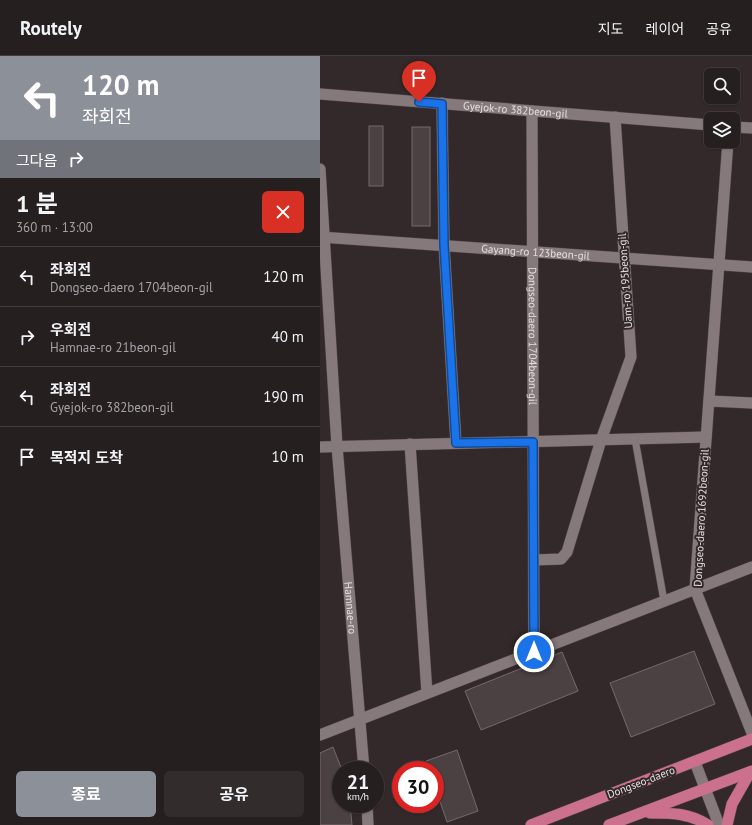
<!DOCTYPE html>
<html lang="ko">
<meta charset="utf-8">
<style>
:root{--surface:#261f20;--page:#322c2d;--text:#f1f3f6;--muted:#a4a2a5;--line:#423d3e;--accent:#8c9099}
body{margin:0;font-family:"PT Sans","Noto Sans KR",sans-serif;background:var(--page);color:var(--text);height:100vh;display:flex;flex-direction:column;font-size:15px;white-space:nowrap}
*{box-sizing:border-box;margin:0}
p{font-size:13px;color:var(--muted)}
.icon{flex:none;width:22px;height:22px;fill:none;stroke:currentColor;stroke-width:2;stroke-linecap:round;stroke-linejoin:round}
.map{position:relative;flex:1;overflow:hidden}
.sheet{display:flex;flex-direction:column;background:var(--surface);width:320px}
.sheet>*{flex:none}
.top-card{background:#8c9099;color:#fff;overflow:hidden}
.tools{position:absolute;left:384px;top:12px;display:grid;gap:8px}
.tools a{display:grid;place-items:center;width:36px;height:36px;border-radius:6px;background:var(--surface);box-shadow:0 1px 3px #0004,0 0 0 1px var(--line);font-size:20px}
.speed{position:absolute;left:12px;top:705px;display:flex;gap:8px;font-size:20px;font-weight:700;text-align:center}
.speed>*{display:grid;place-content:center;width:52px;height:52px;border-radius:50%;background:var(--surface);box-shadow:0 1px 3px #0004,0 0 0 1px var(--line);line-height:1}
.speed small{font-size:10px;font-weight:400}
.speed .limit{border:6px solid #d22;background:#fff;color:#111}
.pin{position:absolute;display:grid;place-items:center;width:34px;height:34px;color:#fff;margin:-41px -17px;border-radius:50% 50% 50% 0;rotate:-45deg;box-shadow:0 0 4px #0007}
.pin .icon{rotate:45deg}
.me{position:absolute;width:44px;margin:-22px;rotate:0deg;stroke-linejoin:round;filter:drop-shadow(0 0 3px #0008)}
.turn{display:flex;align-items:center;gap:14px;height:84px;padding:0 16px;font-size:18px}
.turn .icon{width:52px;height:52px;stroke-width:2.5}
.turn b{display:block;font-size:28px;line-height:34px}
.then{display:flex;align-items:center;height:38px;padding:0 16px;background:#0003;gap:8px;font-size:15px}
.round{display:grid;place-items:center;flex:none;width:42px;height:42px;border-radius:6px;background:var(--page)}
.head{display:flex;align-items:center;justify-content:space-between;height:68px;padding:0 16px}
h1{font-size:24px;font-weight:700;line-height:30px}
.cta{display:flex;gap:8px;margin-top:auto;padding:8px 16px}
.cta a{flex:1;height:46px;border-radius:6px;background:var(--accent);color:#fff;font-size:16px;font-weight:700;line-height:46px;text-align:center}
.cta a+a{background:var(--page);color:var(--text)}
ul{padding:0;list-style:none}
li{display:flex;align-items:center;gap:12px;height:60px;padding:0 16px;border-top:1px solid var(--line)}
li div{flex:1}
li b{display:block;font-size:15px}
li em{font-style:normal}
header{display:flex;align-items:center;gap:24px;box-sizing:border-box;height:56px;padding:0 20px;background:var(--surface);border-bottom:1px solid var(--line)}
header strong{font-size:19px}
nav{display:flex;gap:22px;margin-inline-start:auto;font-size:14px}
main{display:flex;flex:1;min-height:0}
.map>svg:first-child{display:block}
.building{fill:#4b4042;stroke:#76696c}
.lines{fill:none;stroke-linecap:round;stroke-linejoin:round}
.service-casing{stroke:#504649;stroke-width:8}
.minor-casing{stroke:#504649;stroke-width:12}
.tertiary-casing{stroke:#504649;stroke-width:12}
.primary-casing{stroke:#504649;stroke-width:12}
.service{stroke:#86797c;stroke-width:7}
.minor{stroke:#86797c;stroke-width:11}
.tertiary{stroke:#86797c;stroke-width:11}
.primary{stroke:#cb708d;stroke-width:11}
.route-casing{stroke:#114b97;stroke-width:10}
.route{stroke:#1a73e8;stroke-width:7}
.labels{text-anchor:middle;stroke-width:4;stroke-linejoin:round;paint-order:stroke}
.street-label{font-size:11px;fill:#e5dedf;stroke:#33292b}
</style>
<header>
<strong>Routely</strong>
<nav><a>지도</a><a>레이어</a><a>공유</a></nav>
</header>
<main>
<section class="sheet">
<div class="top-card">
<div class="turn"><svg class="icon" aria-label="left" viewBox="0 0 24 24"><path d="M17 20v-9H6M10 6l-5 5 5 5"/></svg><div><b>120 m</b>좌회전</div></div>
<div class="then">그다음<svg class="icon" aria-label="right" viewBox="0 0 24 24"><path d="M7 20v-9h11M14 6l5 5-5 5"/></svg></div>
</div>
<div class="head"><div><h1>1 분</h1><p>360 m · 13:00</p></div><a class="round" style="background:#d93025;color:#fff"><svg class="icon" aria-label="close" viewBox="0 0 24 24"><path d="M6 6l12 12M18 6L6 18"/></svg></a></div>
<ul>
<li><svg class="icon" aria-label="left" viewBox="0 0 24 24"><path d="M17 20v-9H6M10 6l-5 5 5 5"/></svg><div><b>좌회전</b><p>Dongseo-daero 1704beon-gil</p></div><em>120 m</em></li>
<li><svg class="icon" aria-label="right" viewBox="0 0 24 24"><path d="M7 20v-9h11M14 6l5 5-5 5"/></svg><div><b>우회전</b><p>Hamnae-ro 21beon-gil</p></div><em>40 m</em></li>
<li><svg class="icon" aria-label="left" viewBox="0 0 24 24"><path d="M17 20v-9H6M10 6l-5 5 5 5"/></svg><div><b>좌회전</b><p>Gyejok-ro 382beon-gil</p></div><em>190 m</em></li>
<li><svg class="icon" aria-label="arrive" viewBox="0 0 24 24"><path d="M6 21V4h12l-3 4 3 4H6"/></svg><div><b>목적지 도착</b></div><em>10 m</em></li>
</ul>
<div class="cta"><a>종료</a><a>공유</a></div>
</section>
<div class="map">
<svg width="432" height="769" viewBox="0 0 432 769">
<rect width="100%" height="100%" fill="#33292b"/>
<g class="building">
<rect x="49" y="70" width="14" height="60"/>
<rect x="92" y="71" width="18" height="99"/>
<polygon points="374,595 395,648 311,681 290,627"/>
<polygon points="242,596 258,635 161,674 145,635"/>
<polygon points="13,691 22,714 21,748 30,748 32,769 0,769 0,697"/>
<polygon points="137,694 158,755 127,766 115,731 115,714 109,714 106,705"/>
</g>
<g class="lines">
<defs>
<polyline id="service" points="315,383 344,545"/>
<g id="minor">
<path id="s1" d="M0,38l391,31"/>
<polyline points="122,47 124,189 136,387"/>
<path id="s2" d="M212,55l2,541"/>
<polyline points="413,71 432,72"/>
<polyline points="408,85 375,533 432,677"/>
<path id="s3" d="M0,181l432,30"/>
<polyline points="389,345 432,347"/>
<polyline points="90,388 107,637"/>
<polyline points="0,391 386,381"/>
<polyline points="214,504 241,503 247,496 281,384 311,301 295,61"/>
<polyline points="0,679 432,511"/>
</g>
<g id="tertiary">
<path id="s4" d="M0,113l17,277 27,324"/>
<polyline points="375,706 399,769"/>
<polyline points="47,748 48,769"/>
</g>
<g id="primary">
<path d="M330,757c22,0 39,0 58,12"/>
<polyline points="211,769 432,683"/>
<polyline points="289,769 432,715"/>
<polyline points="407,769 412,748 428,720 432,717"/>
</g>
</defs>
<use href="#service" class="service-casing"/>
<use href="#minor" class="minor-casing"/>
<use href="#tertiary" class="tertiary-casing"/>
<use href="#primary" class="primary-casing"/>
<use href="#service" class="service"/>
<use href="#minor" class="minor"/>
<use href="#tertiary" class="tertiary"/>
<use href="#primary" class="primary"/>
</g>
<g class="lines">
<defs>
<polyline id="route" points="99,46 122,48 124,189 136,387 213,386 214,596"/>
</defs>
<use href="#route" class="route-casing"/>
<use href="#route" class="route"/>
</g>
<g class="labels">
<g class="street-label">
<text dy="4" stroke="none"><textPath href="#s1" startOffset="196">Gyejok-ro 382beon-gil</textPath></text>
<text dy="4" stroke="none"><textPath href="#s3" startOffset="216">Gayang-ro 123beon-gil</textPath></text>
<text transform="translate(305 225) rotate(-94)" y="4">Uam-ro 195beon-gil</text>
<text dy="4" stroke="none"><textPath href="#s2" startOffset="225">Dongseo-daero 1704beon-gil</textPath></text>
<text transform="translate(381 462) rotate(-87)" y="4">Dongseo-daero 1692beon-gil</text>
<text dy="4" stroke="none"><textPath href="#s4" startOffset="440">Hamnae-ro</textPath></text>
<text transform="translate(321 726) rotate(-21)" y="4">Dongseo-daero</text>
</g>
</g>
</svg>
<div class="tools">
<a><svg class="icon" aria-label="search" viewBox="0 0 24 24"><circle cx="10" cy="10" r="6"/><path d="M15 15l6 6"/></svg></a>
<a><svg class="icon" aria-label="layers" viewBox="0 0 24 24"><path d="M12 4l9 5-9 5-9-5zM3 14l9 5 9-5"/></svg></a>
</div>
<div class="speed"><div>21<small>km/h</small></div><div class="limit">30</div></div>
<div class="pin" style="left:99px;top:46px;background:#d93025"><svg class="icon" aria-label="arrive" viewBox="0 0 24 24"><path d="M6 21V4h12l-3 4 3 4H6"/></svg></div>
<svg class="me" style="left:214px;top:596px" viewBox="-20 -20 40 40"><circle r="17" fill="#1a73e8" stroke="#fff" stroke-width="3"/><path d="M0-11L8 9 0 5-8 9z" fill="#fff"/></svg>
</div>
</main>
